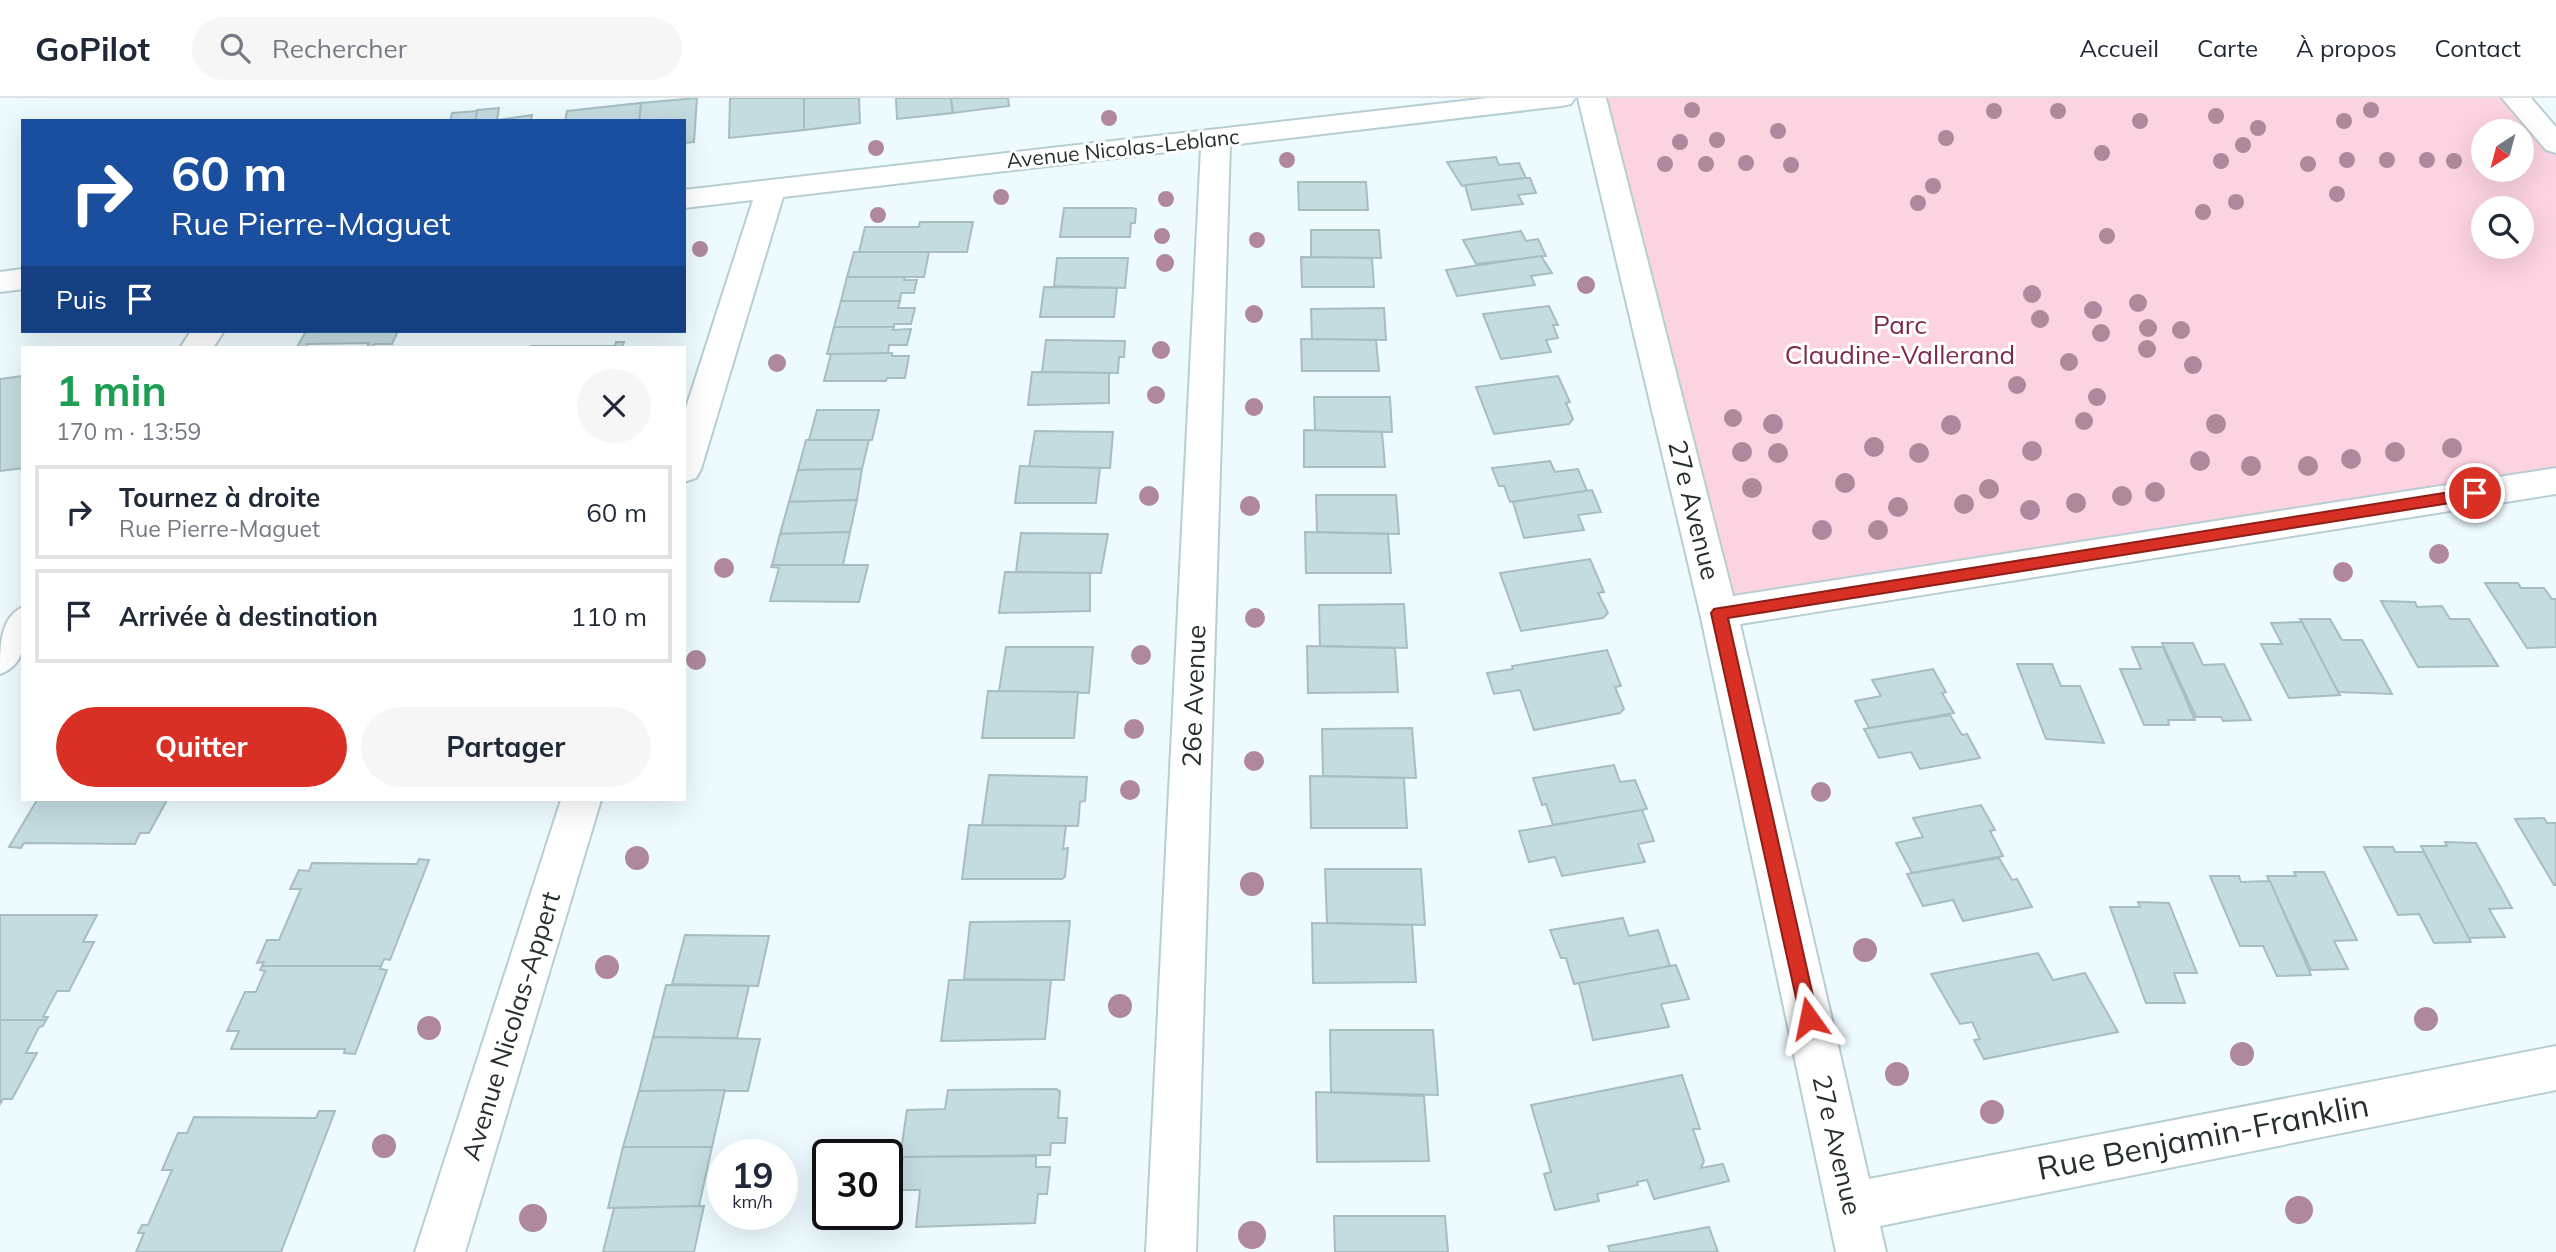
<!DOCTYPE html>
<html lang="fr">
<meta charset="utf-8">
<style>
:root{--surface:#fff;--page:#f6f6f7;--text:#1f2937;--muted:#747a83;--line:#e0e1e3;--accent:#d93025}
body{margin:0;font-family:Mulish,sans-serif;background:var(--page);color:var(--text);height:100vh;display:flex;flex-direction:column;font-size:26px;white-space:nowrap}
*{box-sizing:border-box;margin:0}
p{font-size:23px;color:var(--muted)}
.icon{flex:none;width:38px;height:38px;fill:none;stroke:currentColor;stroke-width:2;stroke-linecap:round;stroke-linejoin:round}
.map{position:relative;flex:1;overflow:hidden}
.sheet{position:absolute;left:21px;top:248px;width:665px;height:455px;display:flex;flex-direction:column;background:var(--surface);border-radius:0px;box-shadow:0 7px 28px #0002}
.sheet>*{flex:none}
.banner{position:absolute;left:21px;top:21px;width:665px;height:214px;border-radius:0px;box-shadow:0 7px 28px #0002;background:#1a4fa0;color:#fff;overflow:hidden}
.needle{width:46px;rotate:216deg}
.tools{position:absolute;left:2471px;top:21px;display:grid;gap:14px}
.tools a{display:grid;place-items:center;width:63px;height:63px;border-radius:50%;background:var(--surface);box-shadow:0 7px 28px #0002;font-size:35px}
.speed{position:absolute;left:707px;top:1041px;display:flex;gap:14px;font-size:35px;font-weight:700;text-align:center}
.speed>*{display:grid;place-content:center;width:91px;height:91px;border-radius:50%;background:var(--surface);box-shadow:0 7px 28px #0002;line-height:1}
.speed small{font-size:18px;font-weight:400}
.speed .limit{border:4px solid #111;border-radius:10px;background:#fff;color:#111}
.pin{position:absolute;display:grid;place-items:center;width:60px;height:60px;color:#fff;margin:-30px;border:4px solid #fff;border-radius:50%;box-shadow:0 2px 7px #0007}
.me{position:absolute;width:77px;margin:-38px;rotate:348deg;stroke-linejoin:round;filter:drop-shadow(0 0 5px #0008)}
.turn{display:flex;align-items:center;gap:24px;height:147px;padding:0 35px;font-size:32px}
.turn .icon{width:91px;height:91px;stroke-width:2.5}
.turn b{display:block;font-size:49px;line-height:60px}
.then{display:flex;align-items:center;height:66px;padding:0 35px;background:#0003;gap:14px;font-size:26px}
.round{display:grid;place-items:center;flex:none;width:74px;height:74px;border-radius:37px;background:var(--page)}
.headline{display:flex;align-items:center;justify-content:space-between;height:119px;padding:0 35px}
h1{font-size:42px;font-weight:700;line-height:52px;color:#1e9e55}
.cta{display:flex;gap:14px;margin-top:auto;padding:14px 35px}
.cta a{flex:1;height:80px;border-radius:42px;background:var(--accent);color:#fff;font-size:28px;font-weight:700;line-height:80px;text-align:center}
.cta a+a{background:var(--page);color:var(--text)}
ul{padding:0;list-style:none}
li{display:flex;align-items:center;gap:21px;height:94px;margin:0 14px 10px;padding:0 21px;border:4px solid var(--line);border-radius:0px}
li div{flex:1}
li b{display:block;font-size:26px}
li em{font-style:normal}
header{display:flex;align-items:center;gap:42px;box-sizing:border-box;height:98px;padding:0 35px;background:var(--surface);border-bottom:2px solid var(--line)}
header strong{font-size:33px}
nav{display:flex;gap:38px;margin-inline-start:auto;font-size:24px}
.search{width:490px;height:63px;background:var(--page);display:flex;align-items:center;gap:18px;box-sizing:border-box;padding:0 24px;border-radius:38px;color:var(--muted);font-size:26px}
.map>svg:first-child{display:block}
.green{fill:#fcd3e0;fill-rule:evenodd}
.building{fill:#c4dbe0;stroke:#a6bdc2;stroke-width:2}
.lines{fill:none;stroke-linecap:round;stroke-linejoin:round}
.minor-casing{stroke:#b7ced3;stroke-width:4}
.minor{fill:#fff;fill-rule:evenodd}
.tree{fill:#af889c}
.route{fill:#d93025;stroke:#8d1f18;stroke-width:2}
.labels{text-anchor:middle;stroke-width:6;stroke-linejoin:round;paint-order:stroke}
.far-street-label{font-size:21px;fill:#252e30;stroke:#fff}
.park-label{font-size:26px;fill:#7c2a4c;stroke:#fff}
.street-label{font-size:26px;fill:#252e30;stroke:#fff}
.near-street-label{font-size:32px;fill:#252e30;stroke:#fff}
</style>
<header>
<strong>GoPilot</strong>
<div class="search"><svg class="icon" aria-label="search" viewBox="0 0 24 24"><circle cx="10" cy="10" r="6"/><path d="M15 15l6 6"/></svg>Rechercher</div>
<nav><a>Accueil</a><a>Carte</a><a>À propos</a><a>Contact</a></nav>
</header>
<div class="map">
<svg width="2556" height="1154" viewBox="0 0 2556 1154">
<rect width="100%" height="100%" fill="#edfbfe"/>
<path class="green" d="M1590,0h926l40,46v337l-837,132zM2483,33h39v39h-39zM2483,110h39v39h-39z"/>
<g class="building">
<polygon points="697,0 694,44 684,45 684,23 639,23 641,5"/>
<polygon points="730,0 804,0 804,32 729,40"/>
<polygon points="804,0 859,0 860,25 804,32"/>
<polygon points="896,0 951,0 953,15 897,21"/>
<polygon points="951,0 1008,0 1009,8 953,15"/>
<polygon points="641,5 639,23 565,23 567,13"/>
<polygon points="499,10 497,22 532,17 531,23 475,23 477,12"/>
<polygon points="477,13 475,23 450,23 452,15"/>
<polygon points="1496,59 1499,67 1519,65 1526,80 1462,88 1447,64"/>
<polygon points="1526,80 1530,80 1536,95 1518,97 1523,106 1472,112 1465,87"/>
<polygon points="1298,84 1366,84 1368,112 1299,112"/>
<polygon points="1064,110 1132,110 1136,111 1135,125 1131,125 1130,139 1060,139"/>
<polygon points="920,124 973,124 967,154 859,154 865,129 919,129"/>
<polygon points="1311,132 1379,132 1381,160 1311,159"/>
<polygon points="1521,133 1526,143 1538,141 1546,158 1476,166 1463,142"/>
<polygon points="854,154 929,154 924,179 847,179"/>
<polygon points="1541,158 1552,175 1531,178 1535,187 1457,198 1446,172"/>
<polygon points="1301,159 1372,160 1374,189 1302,189"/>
<polygon points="1057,160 1128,160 1125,190 1054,188"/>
<polygon points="847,179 905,179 904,182 917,182 914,195 901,195 900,203 841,203"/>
<polygon points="1044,189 1117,190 1114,219 1040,219"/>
<polygon points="841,203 900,203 898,210 915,210 911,226 894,226 894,229 834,229"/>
<polygon points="1549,208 1558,227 1553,227 1558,240 1546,242 1551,254 1501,261 1483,216"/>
<polygon points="1384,210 1386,242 1312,241 1311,211"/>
<polygon points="834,229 894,229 893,232 911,231 907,247 889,247 888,256 827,256"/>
<polygon points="306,233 398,233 392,246 374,246 373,249 367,249 369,245 307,246 306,249 297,249"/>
<polygon points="1301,241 1376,242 1379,273 1302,273"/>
<polygon points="1046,242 1125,243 1124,259 1119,259 1118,275 1042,274"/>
<polygon points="616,244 624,244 622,250 529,250 531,248 615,248"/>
<polygon points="888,255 892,255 892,258 909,258 905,280 887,280 886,283 824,283 831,256"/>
<polygon points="1032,274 1109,275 1109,305 1028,307"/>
<polygon points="23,278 23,370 0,373 0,281"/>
<polygon points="1558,278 1570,304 1566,305 1573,321 1569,326 1494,336 1476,289"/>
<polygon points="1314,299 1390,299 1392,334 1315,333"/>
<polygon points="817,312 879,312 872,342 809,342"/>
<polygon points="1304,332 1382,334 1385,369 1304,369"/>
<polygon points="1035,333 1113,334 1110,370 1029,369"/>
<polygon points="806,342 869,342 862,371 798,372"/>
<polygon points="1550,363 1555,374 1578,371 1587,393 1510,404 1504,388 1499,388 1492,370"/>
<polygon points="1020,368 1100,370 1096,405 1015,405"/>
<polygon points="862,371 857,402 789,404 798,372"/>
<polygon points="1592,392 1601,414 1578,417 1584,432 1524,440 1513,404"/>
<polygon points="1316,397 1396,397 1399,436 1317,434"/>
<polygon points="857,402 850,434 780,436 789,404"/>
<polygon points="850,434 843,467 772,467 780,436"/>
<polygon points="1305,434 1388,436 1391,475 1306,475"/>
<polygon points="1021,435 1108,436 1101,475 1016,474"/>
<polygon points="1590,461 1604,494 1598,495 1608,515 1603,520 1521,533 1500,475"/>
<polygon points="772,467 868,467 859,504 770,503 779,470 771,469"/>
<polygon points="1005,474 1090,475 1090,513 999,515"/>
<polygon points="2485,485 2518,485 2521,490 2544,490 2552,501 2556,501 2556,549 2527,550"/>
<polygon points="2381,503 2415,504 2417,509 2442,508 2450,521 2469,521 2498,568 2418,569"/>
<polygon points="1404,506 1407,550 1320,548 1319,507"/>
<polygon points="2300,521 2330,521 2342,542 2362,542 2392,596 2338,594"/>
<polygon points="2302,524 2338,594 2340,597 2289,600 2261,546 2282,546 2271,525"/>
<polygon points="2162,545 2193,545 2203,567 2224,566 2251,622 2223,623 2221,619 2196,619"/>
<polygon points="1307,548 1395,550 1398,594 1308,595"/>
<polygon points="1006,549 1093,549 1089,595 999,593"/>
<polygon points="2132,549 2163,549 2195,622 2168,622 2169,627 2144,627 2120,571 2141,571"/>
<polygon points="1607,552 1621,588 1615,589 1624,611 1620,615 1534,632 1520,592 1494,596 1487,575 1513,571 1512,568"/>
<polygon points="2017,566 2052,566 2061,588 2080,588 2104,645 2046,641"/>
<polygon points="1933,571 1946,594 1942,595 1954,615 1869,630 1855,603 1881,598 1872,582"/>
<polygon points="988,593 1078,594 1074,640 982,640"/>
<polygon points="1950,617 1962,637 1967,636 1980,660 1920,671 1911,654 1879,660 1864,631"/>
<polygon points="1412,630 1416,680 1323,678 1322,631"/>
<polygon points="1614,667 1620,684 1635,682 1647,711 1553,727 1546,706 1542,707 1533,680"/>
<polygon points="989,677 1087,679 1085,703 1080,704 1078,728 982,727"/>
<polygon points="1310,678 1404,680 1407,730 1311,730"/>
<polygon points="37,702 167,702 149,735 140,735 135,746 24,745 21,750 9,749"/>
<polygon points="1981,707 1995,732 1990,733 2003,758 1912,775 1896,745 1923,739 1913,720"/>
<polygon points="1642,712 1654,743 1638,746 1645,764 1562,778 1555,759 1529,764 1519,733"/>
<polygon points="2544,720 2547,725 2556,725 2556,787 2554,787 2515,721"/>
<polygon points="969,727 1066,728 1063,751 1068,750 1065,779 1062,781 962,781"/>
<polygon points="2445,744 2476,745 2512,810 2489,811 2505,839 2468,840 2421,748 2447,748"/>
<polygon points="2364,749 2393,749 2395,754 2424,754 2471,844 2434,845 2419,816 2398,817"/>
<polygon points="1999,760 2012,782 2017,781 2032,809 1963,823 1953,802 1923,808 1907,776"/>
<polygon points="419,761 429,762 390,862 384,861 381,868 262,868 264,864 257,865 267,842 279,842 301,791 290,791 299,772 309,773 312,765 417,766"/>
<polygon points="1325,771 1421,771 1425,827 1327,825"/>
<polygon points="2294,774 2324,774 2357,842 2334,843 2348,871 2311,872 2267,778 2296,778"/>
<polygon points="2210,778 2239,778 2241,784 2270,783 2311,877 2277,878 2263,848 2240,848"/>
<polygon points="2138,804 2169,805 2197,875 2174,875 2185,905 2146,905 2110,809 2140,809"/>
<polygon points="0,817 97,817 83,844 94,844 69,893 57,893 43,919 48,919 46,922 0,922"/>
<polygon points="1623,820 1629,838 1658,832 1670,868 1574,886 1566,860 1561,860 1550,832"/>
<polygon points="1070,823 1064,882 964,881 970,824"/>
<polygon points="1312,825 1412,827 1416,884 1313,885"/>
<polygon points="685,837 769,838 758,888 672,886"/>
<polygon points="2038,855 2053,882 2085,875 2118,934 1984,961 1974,942 1980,941 1972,924 1960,926 1931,876"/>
<polygon points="1676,867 1689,901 1661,906 1669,929 1593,942 1579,885"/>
<polygon points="262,868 381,868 380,871 387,872 355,956 344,955 345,951 231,951 239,933 227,933 245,894 256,894 265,873 260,872"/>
<polygon points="949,882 1051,882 1045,941 941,943"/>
<polygon points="666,887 749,888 737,940 653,939"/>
<polygon points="0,922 46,922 43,928 39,929 26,955 37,955 12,1001 3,1001 0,1006"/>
<polygon points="1330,932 1433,932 1438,997 1331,994"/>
<polygon points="653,939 760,941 748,993 639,993"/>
<polygon points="1682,977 1700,1031 1693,1031 1704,1063 1701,1070 1723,1066 1729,1083 1654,1101 1647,1082 1637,1084 1638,1087 1597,1096 1599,1103 1555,1112 1544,1076 1551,1074 1531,1007"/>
<polygon points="1056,991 1060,993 1058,1020 1067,1020 1065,1045 1051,1045 1050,1057 900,1059 907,1012 945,1011 948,992"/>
<polygon points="725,992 712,1049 623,1049 639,993"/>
<polygon points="1316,994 1424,998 1429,1063 1317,1064"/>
<polygon points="319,1013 335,1013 281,1154 136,1154 144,1135 138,1135 142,1127 148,1127 172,1072 162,1072 178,1035 187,1035 194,1019 316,1020"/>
<polygon points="623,1049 712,1049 699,1108 608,1110"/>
<polygon points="1036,1058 1036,1069 1050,1069 1047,1096 1038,1096 1035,1125 916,1129 920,1092 898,1092 903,1059"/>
<polygon points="704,1108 694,1154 603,1154 614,1110"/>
<polygon points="1334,1118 1445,1118 1448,1154 1335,1154"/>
<polygon points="1709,1129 1718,1154 1610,1154 1608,1148"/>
</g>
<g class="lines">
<defs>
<g id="minor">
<polygon points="1489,0 1575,0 1571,6 1561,8 1230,47 1196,1154 1146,1154 1201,50 783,99 701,371 696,380 684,384 684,316 753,102 684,110 684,92"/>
<polygon points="1578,0 1606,0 1733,498 2556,370 2556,396 1740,526 1869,1081 2556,948 2556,992 1880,1128 1886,1154 1836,1154 1700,515"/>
<polygon points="2502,0 2531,0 2556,29 2556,55 2546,52"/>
<polygon points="23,171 23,191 0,194 0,174"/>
<polygon points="191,233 224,233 213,250 180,250"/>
<path d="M23,509c0,27 7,56 -23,67 0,-28 0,-57 23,-67z"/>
<polygon points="561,702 601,702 465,1154 415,1154"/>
</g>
</defs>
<use href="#minor" class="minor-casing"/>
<use href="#minor" class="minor"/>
</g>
<g class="tree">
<circle cx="1692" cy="12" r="8"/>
<circle cx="2371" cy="12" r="8"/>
<circle cx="1994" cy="13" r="8"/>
<circle cx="2058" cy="13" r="8"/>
<circle cx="2216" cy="18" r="8"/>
<circle cx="1109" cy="20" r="8"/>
<circle cx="2140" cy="23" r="8"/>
<circle cx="2344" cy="23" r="8"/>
<circle cx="2258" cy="30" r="8"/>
<circle cx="1778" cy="33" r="8"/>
<circle cx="1946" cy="40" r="8"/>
<circle cx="1717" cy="42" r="8"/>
<circle cx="1680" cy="44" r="8"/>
<circle cx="2243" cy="47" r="8"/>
<circle cx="876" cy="50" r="8"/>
<circle cx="2102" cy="55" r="8"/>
<circle cx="1287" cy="62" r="8"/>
<circle cx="2347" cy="62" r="8"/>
<circle cx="2387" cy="62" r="8"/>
<circle cx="2427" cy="62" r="8"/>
<circle cx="2221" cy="63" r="8"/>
<circle cx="2454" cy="63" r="8"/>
<circle cx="1746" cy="65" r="8"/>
<circle cx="1665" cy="66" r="8"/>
<circle cx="1706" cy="66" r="8"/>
<circle cx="2308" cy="66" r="8"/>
<circle cx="1791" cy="67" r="8"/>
<circle cx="1933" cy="88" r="8"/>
<circle cx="2337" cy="96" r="8"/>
<circle cx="1001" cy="99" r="8"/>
<circle cx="1166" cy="101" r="8"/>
<circle cx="2236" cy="104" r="8"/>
<circle cx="1918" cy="105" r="8"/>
<circle cx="2203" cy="114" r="8"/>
<circle cx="878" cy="117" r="8"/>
<circle cx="1162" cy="138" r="8"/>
<circle cx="2107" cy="138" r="8"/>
<circle cx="1257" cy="142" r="8"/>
<circle cx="700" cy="151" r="8"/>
<circle cx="1165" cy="165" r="9"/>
<circle cx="1586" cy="187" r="9"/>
<circle cx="2032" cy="196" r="9"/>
<circle cx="2138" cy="205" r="9"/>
<circle cx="2093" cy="212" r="9"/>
<circle cx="1254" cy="216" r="9"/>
<circle cx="2040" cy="221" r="9"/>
<circle cx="2148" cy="230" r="9"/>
<circle cx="2181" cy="232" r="9"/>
<circle cx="2101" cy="235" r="9"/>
<circle cx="2147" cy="251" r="9"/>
<circle cx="1161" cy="252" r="9"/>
<circle cx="2069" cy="264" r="9"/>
<circle cx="777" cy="265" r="9"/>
<circle cx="2193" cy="267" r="9"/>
<circle cx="2017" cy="287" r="9"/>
<circle cx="1156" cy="297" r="9"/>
<circle cx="2097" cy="299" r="9"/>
<circle cx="1254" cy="309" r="9"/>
<circle cx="1733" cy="320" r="9"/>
<circle cx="2084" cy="323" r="9"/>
<circle cx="1773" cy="326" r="10"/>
<circle cx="2216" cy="326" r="10"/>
<circle cx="1951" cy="327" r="10"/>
<circle cx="1874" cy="349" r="10"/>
<circle cx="2452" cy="350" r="10"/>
<circle cx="2032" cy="353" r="10"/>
<circle cx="1742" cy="354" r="10"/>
<circle cx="2395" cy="354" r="10"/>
<circle cx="1778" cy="355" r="10"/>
<circle cx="1919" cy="355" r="10"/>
<circle cx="2351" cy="361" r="10"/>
<circle cx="2200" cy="363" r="10"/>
<circle cx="2251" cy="368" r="10"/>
<circle cx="2308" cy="368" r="10"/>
<circle cx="1845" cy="385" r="10"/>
<circle cx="1752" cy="390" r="10"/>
<circle cx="1989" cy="391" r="10"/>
<circle cx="2155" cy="394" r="10"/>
<circle cx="1149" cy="398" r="10"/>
<circle cx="2122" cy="398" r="10"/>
<circle cx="2076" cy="405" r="10"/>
<circle cx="1964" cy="406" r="10"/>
<circle cx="1250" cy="408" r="10"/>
<circle cx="1898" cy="409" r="10"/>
<circle cx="2030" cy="412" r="10"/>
<circle cx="1822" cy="432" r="10"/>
<circle cx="1878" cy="432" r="10"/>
<circle cx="2439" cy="456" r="10"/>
<circle cx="724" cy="470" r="10"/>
<circle cx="2343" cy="474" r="10"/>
<circle cx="1255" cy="520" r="10"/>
<circle cx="1141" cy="557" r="10"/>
<circle cx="696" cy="562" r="10"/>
<circle cx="1134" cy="631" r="10"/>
<circle cx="1254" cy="663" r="10"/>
<circle cx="1130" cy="692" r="10"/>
<circle cx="1821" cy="694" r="10"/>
<circle cx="637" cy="760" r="12"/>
<circle cx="1252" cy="786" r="12"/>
<circle cx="1865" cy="852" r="12"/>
<circle cx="607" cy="869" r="12"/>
<circle cx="1120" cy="908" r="12"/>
<circle cx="2426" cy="921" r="12"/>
<circle cx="429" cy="930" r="12"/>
<circle cx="2242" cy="956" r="12"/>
<circle cx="1897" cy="976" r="12"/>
<circle cx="1992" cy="1014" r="12"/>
<circle cx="384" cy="1048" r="12"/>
<circle cx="2299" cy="1112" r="14"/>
<circle cx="533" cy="1120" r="14"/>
<circle cx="1252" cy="1137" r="14"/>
</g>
<polygon class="route" points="2475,390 2482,395 2475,401 1728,520 1818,920 1815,927 1809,929 1802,927 1711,515 1714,511"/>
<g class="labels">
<g class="far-street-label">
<text transform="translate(1123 51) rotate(-6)" y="7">Avenue Nicolas-Leblanc</text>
</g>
<g class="park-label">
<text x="1900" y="236">Parc<tspan x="1900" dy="30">Claudine-Vallerand</tspan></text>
</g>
<g class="street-label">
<text transform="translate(1694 412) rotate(76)" y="9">27e Avenue</text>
<text transform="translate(1194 598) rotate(-88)" y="9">26e Avenue</text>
<text transform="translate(511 928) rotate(-73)" y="9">Avenue Nicolas-Appert</text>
<text transform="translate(1837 1047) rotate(77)" y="9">27e Avenue</text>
</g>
<g class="near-street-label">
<text transform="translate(2203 1039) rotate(-11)" y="11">Rue Benjamin-Franklin</text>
</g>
</g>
</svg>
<div class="tools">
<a><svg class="needle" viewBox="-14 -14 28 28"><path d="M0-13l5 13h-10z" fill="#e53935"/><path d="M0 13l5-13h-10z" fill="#747a83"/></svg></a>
<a><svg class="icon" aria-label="search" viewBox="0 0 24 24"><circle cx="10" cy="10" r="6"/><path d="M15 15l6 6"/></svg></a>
</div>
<div class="speed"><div>19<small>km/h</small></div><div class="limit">30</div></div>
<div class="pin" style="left:2475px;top:395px;background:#d93025"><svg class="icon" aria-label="arrive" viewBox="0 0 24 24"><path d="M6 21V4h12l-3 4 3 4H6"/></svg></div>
<svg class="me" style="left:1809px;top:920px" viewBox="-20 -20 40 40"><path d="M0-17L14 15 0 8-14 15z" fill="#d93025" stroke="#fff" stroke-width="4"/></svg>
<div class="banner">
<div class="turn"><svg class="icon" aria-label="right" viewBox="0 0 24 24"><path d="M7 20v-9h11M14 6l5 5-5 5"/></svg><div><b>60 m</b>Rue Pierre-Maguet</div></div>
<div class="then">Puis<svg class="icon" aria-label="arrive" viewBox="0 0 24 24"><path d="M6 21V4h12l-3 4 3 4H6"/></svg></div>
</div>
<section class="sheet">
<div class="headline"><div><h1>1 min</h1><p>170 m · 13:59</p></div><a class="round"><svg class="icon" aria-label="close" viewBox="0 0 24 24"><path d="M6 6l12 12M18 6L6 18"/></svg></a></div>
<ul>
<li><svg class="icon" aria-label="right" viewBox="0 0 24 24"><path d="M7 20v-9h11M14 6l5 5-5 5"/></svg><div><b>Tournez à droite</b><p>Rue Pierre-Maguet</p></div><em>60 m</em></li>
<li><svg class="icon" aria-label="arrive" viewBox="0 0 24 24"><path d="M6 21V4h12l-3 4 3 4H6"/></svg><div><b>Arrivée à destination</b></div><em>110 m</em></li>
</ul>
<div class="cta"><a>Quitter</a><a>Partager</a></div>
</section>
</div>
